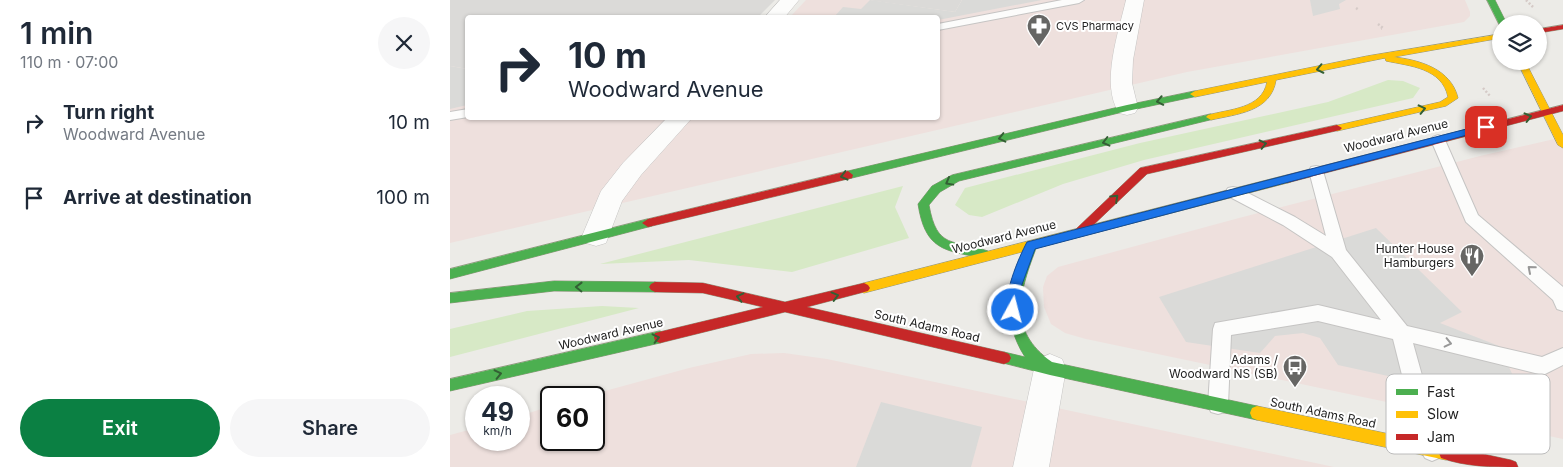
<!DOCTYPE html>
<meta charset="utf-8">
<style>
:root{--surface:#fff;--page:#f6f6f7;--text:#1f2937;--muted:#747a83;--accent:#0b8043}
body{margin:0;font-family:Inter,sans-serif;background:var(--page);color:var(--text);height:100vh;display:flex;flex-direction:column;font-size:19px;white-space:nowrap}
*{box-sizing:border-box;margin:0}
p{font-size:16px;color:var(--muted)}
.icon{flex:none;width:28px;height:28px;fill:none;stroke:currentColor;stroke-width:2;stroke-linecap:round;stroke-linejoin:round}
.map{position:relative;flex:1;overflow:hidden}
.panel{display:flex;flex-direction:column;background:var(--surface);width:450px}
.panel>*{flex:none}
.hud{position:absolute;left:15px;top:15px;width:475px;height:105px;border-radius:5px;box-shadow:0 1px 4px #0004;background:#fff;color:var(--text);overflow:hidden}
.tools{position:absolute;left:1042px;top:15px;display:grid;gap:10px}
.tools a{display:grid;place-items:center;width:55px;height:55px;border-radius:50%;background:var(--surface);box-shadow:0 1px 4px #0004;font-size:25px}
.speed{position:absolute;left:15px;top:386px;display:flex;gap:10px;font-size:25px;font-weight:700;text-align:center}
.speed>*{display:grid;place-content:center;width:65px;height:65px;border-radius:50%;background:var(--surface);box-shadow:0 1px 4px #0004;line-height:1}
.speed small{font-size:12px;font-weight:400}
.speed .limit{border:2px solid #111;border-radius:8px;background:#fff;color:#111}
.pin{position:absolute;display:grid;place-items:center;width:42px;height:42px;color:#fff;margin:-21px;border-radius:10px;box-shadow:0 2px 8px #0006}
.me{position:absolute;width:55px;margin:-28px;rotate:7deg;stroke-linejoin:round;filter:drop-shadow(0 0 4px #0008)}
.turn{display:flex;align-items:center;gap:18px;height:105px;padding:0 20px;font-size:22px}
.turn .icon{width:65px;height:65px;stroke-width:2.5}
.turn b{display:block;font-size:35px;line-height:42px}
.round{display:grid;place-items:center;flex:none;width:52px;height:52px;border-radius:26px;background:var(--page)}
.headline{display:flex;align-items:center;justify-content:space-between;height:85px;padding:0 20px}
h1{font-size:30px;font-weight:600;line-height:38px}
.cta{display:flex;gap:10px;margin-top:auto;padding:10px 20px}
.cta a{flex:1;height:58px;border-radius:30px;background:var(--accent);color:#fff;font-size:20px;font-weight:600;line-height:58px;text-align:center}
.cta a+a{background:var(--page);color:var(--text)}
ul{padding:0;list-style:none}
li{display:flex;align-items:center;gap:15px;height:75px;padding:0 20px}
li div{flex:1}
li b{display:block;font-size:19px}
li em{font-style:normal}
main{display:flex;flex:1;min-height:0}
.map>svg:first-child{display:block}
.residential{fill:#dbdad8}
.commercial{fill:#eee0dd}
.religious{fill:#dadad8}
.grass{fill:#d7e9c6}
.lines{fill:none;stroke-linecap:round;stroke-linejoin:round}
.lane-casing{stroke:#c5c4c3;stroke-width:2}
.street-casing{stroke:#c5c4c3;stroke-width:1}
.fast-casing{stroke:#92967f;stroke-width:1}
.slow-casing{stroke:#92967f;stroke-width:1}
.jam-casing{stroke:#92967f;stroke-width:1}
.path{stroke:#d5cac7;stroke-width:2.5;stroke-dasharray:2 2;stroke-linecap:butt}
.lane{fill:#fcfcfb;fill-rule:evenodd}
.street{fill:#fcfcfb;fill-rule:evenodd}
.fast{fill:#4caf50;fill-rule:evenodd}
.slow{fill:#ffc107;fill-rule:evenodd}
.jam{fill:#c62828;fill-rule:evenodd}
.oneway{stroke:#335f34}
.oneway2{stroke:#989898}
.route{fill:#1a73e8;stroke:#114b97}
.labels{text-anchor:middle;stroke-width:4;stroke-linejoin:round;paint-order:stroke}
.far-poi-label{font-size:11px;fill:#1e1e1e;stroke:#fff;text-anchor:start}
.street-label{font-size:12px;fill:#1e1e1e;stroke:#fff}
.poi-label{font-size:12px;fill:#1e1e1e;stroke:#fff;text-anchor:end}
.key{fill:#fff;stroke:#bcbcbc;stroke-width:1}
.key-label{font-size:14px;fill:#1e1e1e}
</style>
<main>
<section class="panel">
<div class="headline"><div><h1>1 min</h1><p>110 m · 07:00</p></div><a class="round"><svg class="icon" aria-label="close" viewBox="0 0 24 24"><path d="M6 6l12 12M18 6L6 18"/></svg></a></div>
<ul>
<li><svg class="icon" aria-label="right" viewBox="0 0 24 24"><path d="M7 20v-9h11M14 6l5 5-5 5"/></svg><div><b>Turn right</b><p>Woodward Avenue</p></div><em>10 m</em></li>
<li><svg class="icon" aria-label="arrive" viewBox="0 0 24 24"><path d="M6 21V4h12l-3 4 3 4H6"/></svg><div><b>Arrive at destination</b></div><em>100 m</em></li>
</ul>
<div class="cta"><a>Exit</a><a>Share</a></div>
</section>
<div class="map">
<svg width="1113" height="467" viewBox="0 0 1113 467">
<rect width="100%" height="100%" fill="#ecebe7"/>
<g class="residential">
<polygon points="0,0 325,0 308,17 18,18 17,69 0,66"/>
<polygon points="417,0 512,0 505,12"/>
</g>
<g class="commercial">
<polygon points="356,0 417,0 505,12 512,0 1015,0 1020,12 1020,16 1014,22 737,72 0,243 0,66 17,69 18,118 488,118 488,18 340,17"/>
<polygon points="1113,137 1113,439 636,339 615,333 601,324 594,307 593,287 597,276 608,267 789,218 1030,156"/>
<polygon points="334,353 377,359 884,467 0,467 0,435 26,428 26,440 69,440 69,416 101,406 101,440 144,440 144,398 133,397 239,368 301,354"/>
</g>
<g class="religious">
<polygon points="420,0 505,12 512,0 592,0 488,20 488,18 384,17 393,7 411,9"/>
<polygon points="860,0 896,0 889,4 890,9 863,16"/>
<polygon points="0,66 17,69 17,105 0,109"/>
<polygon points="926,228 1012,312 990,323 1049,346 1066,382 997,389 888,365 870,338 853,333 825,336 810,353 736,342 709,297"/>
<polygon points="431,402 532,427 521,467 406,467"/>
</g>
<g class="grass">
<polygon points="938,80 953,81 970,88 963,98 694,160 613,184 532,217 519,215 505,205 515,188 690,143 878,102"/>
<polygon points="453,186 445,207 459,238 342,272 239,260 150,264"/>
<polygon points="152,306 189,308 0,357 0,329 77,311"/>
</g>
<g class="lines">
<defs>
<g id="lane">
<polygon points="612,0 634,0 629,3 488,30 488,24"/>
<polygon points="18,109 18,117 0,120 0,112"/>
<polygon points="988,135 993,137 995,140 1028,215 1113,287 1113,311 1107,309 1103,300 1016,222 981,140 983,137"/>
<polygon points="866,166 871,167 873,171 896,250 957,326 1092,357 1113,348 1113,365 1093,375 963,343 993,451 989,458 982,461 975,458 971,451 943,339 868,321 781,335 778,405 775,412 768,414 761,412 758,405 763,329 765,323 868,305 931,320 882,257 833,225 778,196 775,192 778,188 783,187 788,188 845,217 876,236 859,171 861,167"/>
</g>
<g id="street">
<polygon points="330,0 349,0 334,18 314,18"/>
<path d="M676,0h18l-11,60 -1,23 6,25 -3,5 -8,2 -8,-2c-19,-29 0,-82 7,-113z"/>
<polygon points="217,118 242,118 191,175 172,201 156,243 146,246 136,243 132,236 151,191 173,163"/>
<polygon points="600,354 612,359 616,369 599,467 563,467 584,369 588,359"/>
</g>
<g id="fast">
<polygon points="1037,0 1045,0 1057,24 1051,24 1050,26"/>
<polygon points="745,91 748,92 748,96 677,111 398,179 393,175 398,171 677,105"/>
<path d="M761,114l5,3 -2,2 -255,62 -19,11 -11,13c8,45 24,34 59,46l2,3 -2,3 -4,1c-41,-7 -59,-9 -66,-54l14,-18 20,-11z"/>
<polygon points="198,219 204,223 202,226 0,279 0,269"/>
<path d="M581,242l4,1 2,3c-17,45 -31,84 15,116l205,44 5,2 2,5 -2,5 -5,2 -207,-45 -51,-13 -2,-4 2,-4 5,-2 21,5c-24,-37 -18,-76 2,-114z"/>
<polygon points="104,281 205,282 209,284 211,287 209,290 205,292 104,291 0,303 0,293"/>
<polygon points="210,331 215,333 216,337 215,341 210,343 0,391 0,379"/>
</g>
<g id="slow">
<path d="M1051,34v4l-107,19c26,3 57,12 64,41l-12,8 -109,25 -5,-3 2,-2 106,-24 8,-5c-6,-29 -38,-31 -62,-36l-1,-3 -109,22c-5,32 -39,34 -65,40l-5,-3 2,-2c21,-6 54,-6 59,-33l-72,15 -5,-3 5,-3 172,-35z"/>
<polygon points="1067,61 1075,61 1113,135 1113,148 1108,145"/>
<polygon points="837,175 841,176 842,179 841,182 414,293 410,291 408,288 410,285 414,283"/>
<polygon points="807,406 996,446 1001,448 1003,453 1001,458 996,460 807,420 802,418 800,413 802,408"/>
</g>
<g id="jam">
<polygon points="1113,25 1113,29 1089,33 1089,29"/>
<polygon points="1113,105 1113,111 837,183 832,179 837,175"/>
<polygon points="887,125 892,128 890,130 697,174 636,232 632,233 626,229 690,168"/>
<polygon points="398,171 403,175 402,178 198,227 192,223 198,219"/>
<polygon points="205,282 253,283 335,302 414,283 418,285 420,288 418,291 357,307 554,352 559,354 561,358 559,362 554,364 335,312 210,343 205,341 204,337 205,333 313,307 253,293 205,292 201,290 199,287 201,284"/>
<path d="M996,446l65,14 5,2 2,5c-26,0 -52,0 -77,-9l-2,-5 2,-5z"/>
</g>
</defs>
<use href="#lane" class="lane-casing"/>
<use href="#street" class="street-casing"/>
<use href="#fast" class="fast-casing"/>
<use href="#slow" class="slow-casing"/>
<use href="#jam" class="jam-casing"/>
<g class="path">
<polyline points="1076,0 1083,7"/>
<polyline points="906,8 909,10"/>
<polyline points="928,24 933,28 931,29"/>
<polyline points="1033,88 1040,96"/>
</g>
<use href="#lane" class="lane"/>
<use href="#street" class="street"/>
<use href="#fast" class="fast"/>
<use href="#slow" class="slow"/>
<use href="#jam" class="jam"/>
</g>
<defs><path id="oneway-chevron" d="M-2-3.5L2.5 0L-2 3.5" fill="none" stroke-width="1.6" stroke-linecap="round" stroke-linejoin="round" transform="scale(1.25)"/></defs>
<g class="oneway">
<use href="#oneway-chevron" transform="translate(870 69) rotate(168)"/>
<use href="#oneway-chevron" transform="translate(710 101) rotate(169)"/>
<use href="#oneway-chevron" transform="translate(972 109) rotate(-13)"/>
<use href="#oneway-chevron" transform="translate(1078 117) rotate(-14)"/>
<use href="#oneway-chevron" transform="translate(552 138) rotate(167)"/>
<use href="#oneway-chevron" transform="translate(656 142) rotate(166)"/>
<use href="#oneway-chevron" transform="translate(813 144) rotate(-13)"/>
<use href="#oneway-chevron" transform="translate(394 176) rotate(166)"/>
<use href="#oneway-chevron" transform="translate(499 182) rotate(151)"/>
<use href="#oneway-chevron" transform="translate(665 198) rotate(-43)"/>
<use href="#oneway-chevron" transform="translate(129 287) rotate(-179)"/>
<use href="#oneway-chevron" transform="translate(385 296) rotate(-15)"/>
<use href="#oneway-chevron" transform="translate(290 297) rotate(-167)"/>
<use href="#oneway-chevron" transform="translate(206 338) rotate(-13)"/>
<use href="#oneway-chevron" transform="translate(48 374) rotate(-13)"/>
</g>
<g class="oneway2">
<use href="#oneway-chevron" transform="translate(1081 269) rotate(-139)"/>
<use href="#oneway-chevron" transform="translate(998 343) rotate(13)"/>
</g>
<path class="route" d="M1036,124l5,3 -1,2 -455,120 -15,41 -2,24 -5,1 -4,-1c-8,-16 10,-57 18,-72z"/>
<defs>
<symbol id="pharmacy-pin" viewBox="-11 -11 22 30"><path d="M0 17L-7.5 6A9.5 9.5 0 1 1 7.5 6Z" fill="#666664" stroke="#fff"/><path d="M-2-6h4v4h4v4h-4v4h-4v-4h-4v-4h4Z" fill="#fff"/></symbol>
<symbol id="restaurant-pin" viewBox="-11 -11 22 30"><path d="M0 17L-7.5 6A9.5 9.5 0 1 1 7.5 6Z" fill="#666664" stroke="#fff"/><path d="M-5-6h1v4h1v-4h1v4h1v-4h1v5L-1.5 .5V6h-2V.5L-5-1ZM5-6V6H3V1.5H1.5Q1.5-4 5-6Z" fill="#fff"/></symbol>
<symbol id="bus-pin" viewBox="-11 -11 22 30"><path d="M0 17L-7.5 6A9.5 9.5 0 1 1 7.5 6Z" fill="#666664" stroke="#fff"/><path d="M-5-6H5V4H4V6H2V4H-2V6H-4V4H-5ZM-3.5-4V0h7V-4ZM-3.5 1.2v1.5H-2V1.2ZM2 1.2v1.5H3.5V1.2Z" fill="#fff"/></symbol>
</defs>
<g fill-rule="evenodd">
<use href="#pharmacy-pin" x="575" y="12" width="28" height="38"/>
<use href="#restaurant-pin" x="1008" y="242" width="28" height="38"/>
<use href="#bus-pin" x="831" y="353" width="28" height="38"/>
</g>
<g class="labels">
<g class="far-poi-label">
<text x="606" y="30">CVS Pharmacy</text>
</g>
<g class="street-label">
<text transform="translate(946 136) rotate(-14)" y="4">Woodward Avenue</text>
<text transform="translate(554 237) rotate(-14)" y="4">Woodward Avenue</text>
<text transform="translate(477 326) rotate(13)" y="4">South Adams Road</text>
<text transform="translate(161 334) rotate(-13)" y="4">Woodward Avenue</text>
<text transform="translate(873 413) rotate(12)" y="4">South Adams Road</text>
</g>
<g class="poi-label">
<text x="1004" y="253">Hunter House<tspan x="1004" dy="14">Hamburgers</tspan></text>
<text x="828" y="364">Adams /<tspan x="828" dy="14">Woodward NS (SB)</tspan></text>
</g>
</g>
<rect x="936" y="374" width="164" height="80" rx="8" class="key"/>
<rect x="946" y="389" width="22" height="6" fill="#4caf50"/>
<rect x="946" y="411" width="22" height="7" fill="#ffc107"/>
<rect x="946" y="434" width="22" height="6" fill="#c62828"/>
<g class="key-label">
<text x="977" y="397">Fast</text>
<text x="977" y="419">Slow</text>
<text x="977" y="442">Jam</text>
</g>
</svg>
<div class="tools">
<a><svg class="icon" aria-label="layers" viewBox="0 0 24 24"><path d="M12 4l9 5-9 5-9-5zM3 14l9 5 9-5"/></svg></a>
</div>
<div class="speed"><div>49<small>km/h</small></div><div class="limit">60</div></div>
<div class="pin" style="left:1036px;top:127px;background:#d93025"><svg class="icon" aria-label="arrive" viewBox="0 0 24 24"><path d="M6 21V4h12l-3 4 3 4H6"/></svg></div>
<svg class="me" style="left:563px;top:310px" viewBox="-20 -20 40 40"><circle r="17" fill="#1a73e8" stroke="#fff" stroke-width="3"/><path d="M0-11L8 9 0 5-8 9z" fill="#fff"/></svg>
<div class="hud">
<div class="turn"><svg class="icon" aria-label="right" viewBox="0 0 24 24"><path d="M7 20v-9h11M14 6l5 5-5 5"/></svg><div><b>10 m</b>Woodward Avenue</div></div>
</div>
</div>
</main>
